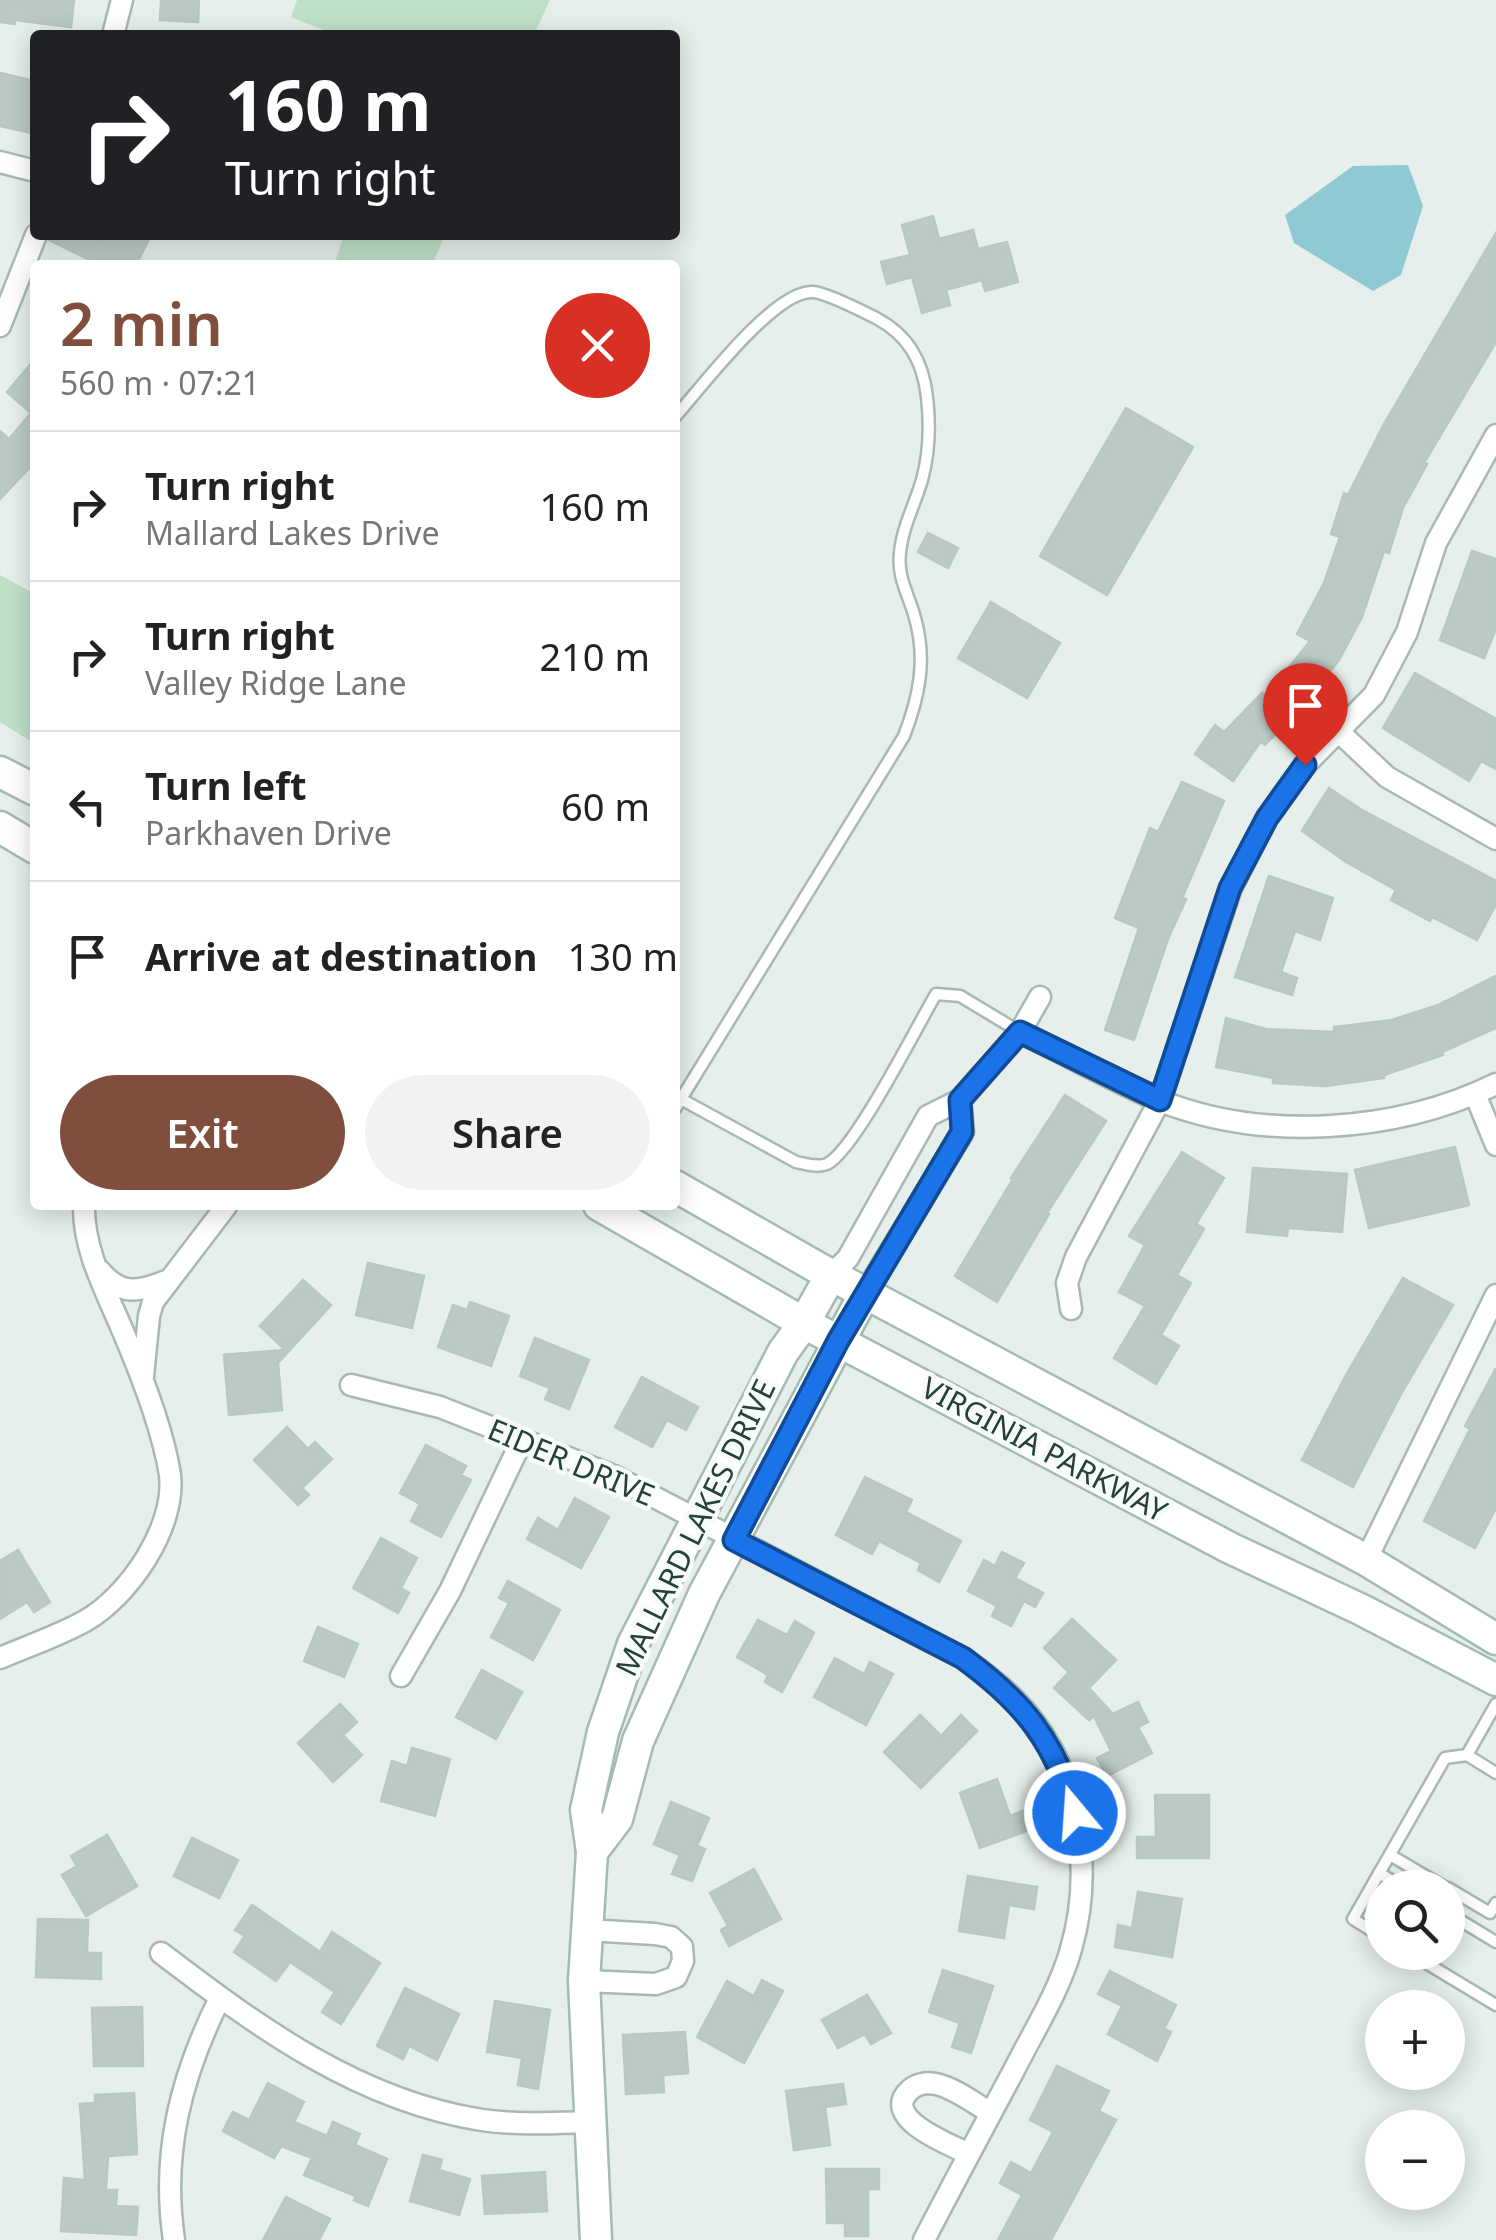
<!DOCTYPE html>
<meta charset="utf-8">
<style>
:root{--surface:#fff;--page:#f2f2f2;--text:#222;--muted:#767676;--line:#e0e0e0;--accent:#804e3d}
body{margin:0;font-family:"Noto Sans",sans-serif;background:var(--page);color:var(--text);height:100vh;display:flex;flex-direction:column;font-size:38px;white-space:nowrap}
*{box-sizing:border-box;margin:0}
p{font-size:32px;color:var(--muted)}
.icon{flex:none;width:55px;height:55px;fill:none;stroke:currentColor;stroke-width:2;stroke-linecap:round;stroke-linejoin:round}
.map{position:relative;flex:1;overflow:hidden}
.details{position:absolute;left:30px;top:260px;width:650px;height:950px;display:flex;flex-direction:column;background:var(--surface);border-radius:10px;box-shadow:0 5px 25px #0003}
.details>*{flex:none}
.top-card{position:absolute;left:30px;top:30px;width:650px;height:210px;border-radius:10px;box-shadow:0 5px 25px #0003;background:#202124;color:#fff;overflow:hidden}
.fabs{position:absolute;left:1365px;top:1870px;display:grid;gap:20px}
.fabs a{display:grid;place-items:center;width:100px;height:100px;border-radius:50%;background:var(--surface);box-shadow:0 5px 25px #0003;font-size:50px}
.pin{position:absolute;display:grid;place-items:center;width:85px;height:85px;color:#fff;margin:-102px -42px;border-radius:50% 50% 50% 0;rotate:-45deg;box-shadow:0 0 10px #0007}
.pin .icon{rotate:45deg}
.me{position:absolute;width:110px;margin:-55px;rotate:342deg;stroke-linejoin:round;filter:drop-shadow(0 0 8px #0008)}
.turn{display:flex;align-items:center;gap:35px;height:210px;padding:0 30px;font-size:45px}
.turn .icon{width:130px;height:130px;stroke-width:2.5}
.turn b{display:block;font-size:70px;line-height:85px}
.round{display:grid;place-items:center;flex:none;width:105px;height:105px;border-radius:52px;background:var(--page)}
.overview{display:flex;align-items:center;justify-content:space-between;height:170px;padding:0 30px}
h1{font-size:60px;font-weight:600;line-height:75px;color:var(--accent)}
.action{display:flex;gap:20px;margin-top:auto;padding:20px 30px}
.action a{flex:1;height:115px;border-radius:60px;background:var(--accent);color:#fff;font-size:40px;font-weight:600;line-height:115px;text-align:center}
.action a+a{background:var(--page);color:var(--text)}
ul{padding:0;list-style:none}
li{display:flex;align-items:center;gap:30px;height:150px;padding:0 30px;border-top:2px solid var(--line)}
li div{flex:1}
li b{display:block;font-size:38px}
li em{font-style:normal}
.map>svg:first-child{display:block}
.green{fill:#bfe0c8}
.water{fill:#8ec9d4}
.building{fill:#bbcac4;stroke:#b8c9c2;stroke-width:2.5}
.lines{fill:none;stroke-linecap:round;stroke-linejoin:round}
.lane-casing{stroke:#a8b8b2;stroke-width:15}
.street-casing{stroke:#a8b8b2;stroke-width:25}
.secondary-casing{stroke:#a4bbb3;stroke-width:35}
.lane{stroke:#fff;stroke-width:10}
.street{stroke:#fff;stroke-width:20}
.secondary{stroke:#fff;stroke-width:30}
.route-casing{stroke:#114b97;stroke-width:25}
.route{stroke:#1a73e8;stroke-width:18}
.labels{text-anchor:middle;stroke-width:9;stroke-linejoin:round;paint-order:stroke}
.street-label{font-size:30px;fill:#24423a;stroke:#f7fbf9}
</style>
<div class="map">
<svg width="1496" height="2240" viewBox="0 0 1496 2240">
<rect width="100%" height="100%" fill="#e6efeb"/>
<g class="green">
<polygon points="297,0 550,0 534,35 336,35 291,17"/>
<polygon points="344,235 445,235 432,265 334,265"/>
<polygon points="0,575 35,594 35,744 0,722"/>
</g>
<polygon class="water" points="1408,165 1423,206 1401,275 1373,291 1294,243 1285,215 1353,166"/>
<g class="building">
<polygon points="0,0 74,0 71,27 15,20 15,24 0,22"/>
<polygon points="161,0 199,0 198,22 160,20"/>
<polygon points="0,73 35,81 35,134 0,126"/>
<polygon points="933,216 939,239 973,230 978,249 1007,242 1018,282 985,291 982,280 946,290 950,305 922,313 912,277 887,284 881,262 910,255 902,225"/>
<polygon points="1496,233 1496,342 1424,463 1427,464 1403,508 1389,553 1384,551 1362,617 1339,660 1297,712 1265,745 1261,741 1233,781 1195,754 1215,725 1224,732 1262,693 1266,696 1310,641 1297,634 1324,583 1340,537 1331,534 1344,493 1348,495 1384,424"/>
<polygon points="50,235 86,235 99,241 102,235 151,235 136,265 100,265 49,240"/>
<polygon points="35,359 35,462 0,499 0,431 9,439 31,413 7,392"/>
<polygon points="1126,408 1193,447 1107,595 1040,556"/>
<polygon points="928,533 958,548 948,568 918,552"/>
<polygon points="1472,551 1496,559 1496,629 1484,658 1440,640"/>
<polygon points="991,602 1060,643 1027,698 958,658"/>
<polygon points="1415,673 1496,719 1496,769 1481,761 1469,781 1383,728"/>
<polygon points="1182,782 1224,801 1182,898 1186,899 1168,939 1134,1040 1105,1030 1139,928 1115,918 1150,828 1158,832"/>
<polygon points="1329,788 1362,810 1496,881 1496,904 1477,940 1432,917 1430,921 1391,900 1396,890 1346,862 1302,831"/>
<polygon points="1269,876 1333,898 1320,940 1295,931 1281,972 1297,978 1292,995 1235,977"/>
<polygon points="1496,976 1496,1028 1442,1052 1443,1055 1384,1075 1384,1078 1326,1086 1273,1083 1273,1078 1216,1067 1226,1018 1266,1029 1334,1032 1334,1027 1392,1020 1438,1005"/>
<polygon points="1065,1095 1106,1121 1047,1213 1049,1214 997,1302 955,1276 1013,1179 1011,1178"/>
<polygon points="1455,1147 1469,1205 1369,1228 1355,1170"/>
<polygon points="1182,1152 1224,1178 1196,1224 1204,1229 1177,1275 1191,1283 1161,1335 1179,1346 1156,1384 1114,1358 1145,1306 1119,1292 1145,1245 1129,1236"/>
<polygon points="1253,1168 1347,1174 1342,1232 1288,1228 1287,1236 1247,1232"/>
<polygon points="368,1263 424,1276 412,1328 356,1315"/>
<polygon points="1403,1278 1453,1305 1401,1394 1353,1487 1302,1460 1346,1375"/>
<polygon points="303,1280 331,1305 278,1363 282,1410 229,1415 224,1355 285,1350 260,1326"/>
<polygon points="470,1302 509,1316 491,1366 438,1347 453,1305 467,1310"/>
<polygon points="535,1338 589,1360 569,1409 545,1399 550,1388 520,1376"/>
<polygon points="1496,1368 1496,1508 1475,1548 1424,1521 1470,1429 1465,1426"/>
<polygon points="642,1377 698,1407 686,1430 667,1420 652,1447 615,1427"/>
<polygon points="287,1427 308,1449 315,1442 332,1459 302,1488 309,1495 298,1505 254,1460"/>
<polygon points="426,1445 466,1466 461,1475 471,1480 441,1537 411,1521 420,1504 400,1493"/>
<polygon points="865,1477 912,1500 906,1512 961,1541 939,1582 918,1570 921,1563 879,1541 872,1554 836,1535"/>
<polygon points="575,1498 609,1517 581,1568 527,1539 538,1518 558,1530"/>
<polygon points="381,1538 417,1558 401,1588 409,1593 398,1613 353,1588"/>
<polygon points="18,1550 50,1602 34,1612 27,1602 0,1619 0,1561"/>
<polygon points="1002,1552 1024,1563 1015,1578 1043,1593 1035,1607 1024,1601 1011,1626 992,1616 997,1606 968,1591 984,1560 995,1566"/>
<polygon points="508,1581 560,1610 533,1660 491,1637 509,1603 499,1598"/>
<polygon points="1072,1619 1116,1660 1089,1688 1113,1714 1138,1702 1148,1722 1138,1727 1152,1753 1107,1776 1097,1758 1111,1751 1094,1716 1089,1720 1054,1688 1069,1672 1044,1648"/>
<polygon points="758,1620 787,1635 795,1621 814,1633 782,1692 765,1682 768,1675 737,1657"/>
<polygon points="318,1627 358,1644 344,1677 304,1661"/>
<polygon points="835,1658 864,1674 870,1662 893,1674 866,1725 814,1697"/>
<polygon points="482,1670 522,1692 496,1739 456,1717"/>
<polygon points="340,1704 357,1722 343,1735 362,1755 333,1782 298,1743"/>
<polygon points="920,1715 941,1736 961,1715 977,1731 921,1788 884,1752"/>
<polygon points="412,1748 450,1759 435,1816 381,1801 392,1761 407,1766"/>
<polygon points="997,1779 1010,1816 1025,1810 1032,1829 980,1848 960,1793"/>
<polygon points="1155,1795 1209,1795 1209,1858 1137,1858 1137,1837 1156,1837"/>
<polygon points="671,1802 709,1818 697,1846 705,1849 692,1881 672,1874 680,1855 654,1844"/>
<polygon points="107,1835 137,1886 86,1916 62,1875 77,1866 71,1856"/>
<polygon points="192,1838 238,1860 219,1898 174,1876"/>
<polygon points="754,1869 781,1919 729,1946 721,1930 728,1926 710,1893"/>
<polygon points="968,1876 1037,1887 1034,1909 1009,1905 1004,1938 959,1931"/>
<polygon points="1138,1892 1182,1899 1172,1957 1115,1947 1118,1925 1132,1928"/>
<polygon points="252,1905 320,1952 332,1932 380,1963 341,2024 322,2012 335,1992 290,1962 276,1981 234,1952 245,1936 235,1930"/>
<polygon points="38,1919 88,1920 87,1953 101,1953 101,1979 36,1977"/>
<polygon points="943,1970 993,1986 971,2053 952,2047 960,2023 929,2012"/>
<polygon points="1110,1971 1176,2005 1164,2029 1171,2032 1157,2061 1108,2034 1122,2006 1098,1994"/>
<polygon points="762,1980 783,1991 744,2063 697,2037 727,1981 757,1998 755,1994"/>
<polygon points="405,1988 459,2014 437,2060 409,2046 403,2059 377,2046"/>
<polygon points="867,1995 891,2033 871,2044 865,2034 838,2048 822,2020"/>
<polygon points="495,2001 550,2010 538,2089 518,2085 522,2058 487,2052"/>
<polygon points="142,2007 143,2066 94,2066 92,2008"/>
<polygon points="685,2032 688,2073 663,2075 664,2092 626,2094 623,2035"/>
<polygon points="1057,2066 1109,2091 1099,2111 1116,2120 1051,2240 998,2240 1022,2195 1000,2183 1011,2162 1031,2173 1053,2132 1030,2120"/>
<polygon points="268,2083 304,2102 294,2122 327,2136 333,2122 360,2134 355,2145 387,2159 368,2206 354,2200 356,2196 304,2175 312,2158 281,2146 274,2158 223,2131 233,2112 249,2120"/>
<polygon points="843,2084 846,2104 825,2107 830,2145 794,2150 786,2091"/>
<polygon points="134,2093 137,2154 108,2156 106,2190 117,2190 116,2206 138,2207 136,2235 61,2231 64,2178 85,2180 80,2104 95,2103 95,2095"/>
<polygon points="423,2155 442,2160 439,2170 470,2179 459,2215 410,2201"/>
<polygon points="826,2169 879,2169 879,2189 868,2189 868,2236 845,2236 845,2223 827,2223"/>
<polygon points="545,2172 547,2211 485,2214 482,2176"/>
<polygon points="286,2197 330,2219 319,2240 263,2240"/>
</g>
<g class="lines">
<defs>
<g id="lane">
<path d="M675,417c25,-28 100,-128 138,-125 14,1 49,19 63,26 32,17 47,43 51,79 3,26 2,57 -5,83 -7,24 -20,48 -22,73 -3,25 9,42 15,65 12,42 4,79 -11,118l-223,363"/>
<path d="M675,1109l6,-10 115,63c10,2 22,6 31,2 28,-14 90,-138 109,-170l24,2 60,36"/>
<polyline points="1496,1704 1467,1755 1496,1773"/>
<polyline points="1390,1855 1446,1888"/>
<polyline points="1379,1873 1404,1888"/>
<polyline points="1448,1888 1490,1913 1496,1903"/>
<polyline points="1448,1913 1496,1942"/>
<polyline points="1382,1937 1353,1919 1445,1758 1467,1755"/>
<polyline points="1408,1952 1496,2005"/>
</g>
<g id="street">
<polyline points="113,35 122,0"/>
<polyline points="0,162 35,171"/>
<polyline points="0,326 36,235"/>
<polyline points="1338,731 1387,777 1496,839"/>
<path d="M1020,1032c46,22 91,48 138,68 104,42 238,33 338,-16"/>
<polyline points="1475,1094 1496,1145"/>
<path d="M100,1271c21,25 39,21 66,10"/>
<polyline points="831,1275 848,1258 928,1116 960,1100 1020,1032 1040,997"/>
<polyline points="865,1293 963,1132 960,1100"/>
<polyline points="1071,1309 1067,1283 1076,1257 1160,1100 1231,888 1267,818 1305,765 1374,695 1407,632 1436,543 1496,435"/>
<polyline points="143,1376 149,1316 153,1302 227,1205"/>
<path d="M351,1385l89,22 174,69 349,182c24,17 49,36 68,60 50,62 62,155 40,231 -12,43 -38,83 -58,123 -30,56 -60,112 -89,168"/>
<polyline points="1366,1560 1496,1295"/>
<path d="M0,1658c28,-12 58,-22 85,-37 44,-25 91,-94 85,-146 -7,-46 -30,-104 -48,-146 -17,-40 -39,-80 -38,-124"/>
<polyline points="401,1676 450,1591 522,1440"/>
<path d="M161,1953c97,74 198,148 321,167 35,5 71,3 107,2"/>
<polyline points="584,1981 656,1984 676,1977 683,1961 682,1947 671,1937 655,1934 587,1930"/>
<path d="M969,2154c-18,-9 -87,-35 -61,-62 7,-8 18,-10 28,-8 19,4 39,20 55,29"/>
<path d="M174,2240c-13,-87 7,-164 46,-242"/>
</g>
<g id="secondary">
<polyline points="0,772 35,790"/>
<polyline points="0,827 35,848"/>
<polyline points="675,1186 820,1269 1366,1560 1496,1639"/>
<polyline points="599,1205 804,1323 1230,1548 1362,1610 1496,1680"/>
<polyline points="592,1852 617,1819 638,1741 704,1594 865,1293"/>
<polyline points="596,2240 584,1981 592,1852 586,1810 603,1732 633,1644 783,1352 804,1323 831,1275"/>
</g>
</defs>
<use href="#lane" class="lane-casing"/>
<use href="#street" class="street-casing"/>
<use href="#secondary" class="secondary-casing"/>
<use href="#lane" class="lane"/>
<use href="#street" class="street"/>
<use href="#secondary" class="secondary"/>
</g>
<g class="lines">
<defs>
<path id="route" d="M1075,1813c-20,-72 -52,-111 -112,-155l-229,-118 104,-199 124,-209 -2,-32 60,-68 140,68 70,-212 37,-70 38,-53"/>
</defs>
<use href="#route" class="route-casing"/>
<use href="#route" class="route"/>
</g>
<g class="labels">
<g class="street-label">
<text transform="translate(1044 1450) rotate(28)" y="10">VIRGINIA PARKWAY</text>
<text transform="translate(571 1463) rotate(23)" y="10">EIDER DRIVE</text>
<text transform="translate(696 1528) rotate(-64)" y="10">MALLARD LAKES DRIVE</text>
</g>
</g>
</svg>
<div class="fabs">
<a><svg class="icon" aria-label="search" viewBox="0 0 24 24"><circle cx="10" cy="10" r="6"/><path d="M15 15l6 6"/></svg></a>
<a>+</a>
<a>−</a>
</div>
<div class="pin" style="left:1305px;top:765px;background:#d93025"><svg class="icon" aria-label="arrive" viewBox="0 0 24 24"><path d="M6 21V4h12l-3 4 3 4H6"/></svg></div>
<svg class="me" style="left:1075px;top:1813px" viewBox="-20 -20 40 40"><circle r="17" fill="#1a73e8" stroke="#fff" stroke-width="3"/><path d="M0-11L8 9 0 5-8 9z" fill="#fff"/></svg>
<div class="top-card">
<div class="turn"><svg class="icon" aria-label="right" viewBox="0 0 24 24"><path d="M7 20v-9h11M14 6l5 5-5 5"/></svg><div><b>160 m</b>Turn right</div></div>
</div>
<section class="details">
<div class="overview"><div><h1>2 min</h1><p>560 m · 07:21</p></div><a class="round" style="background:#d93025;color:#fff"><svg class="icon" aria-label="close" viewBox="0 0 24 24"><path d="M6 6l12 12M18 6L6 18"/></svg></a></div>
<ul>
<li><svg class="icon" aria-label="right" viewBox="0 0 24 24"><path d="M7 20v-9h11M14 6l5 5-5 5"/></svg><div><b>Turn right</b><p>Mallard Lakes Drive</p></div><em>160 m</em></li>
<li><svg class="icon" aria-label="right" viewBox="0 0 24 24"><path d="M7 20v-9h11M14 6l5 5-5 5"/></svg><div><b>Turn right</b><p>Valley Ridge Lane</p></div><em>210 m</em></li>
<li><svg class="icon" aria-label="left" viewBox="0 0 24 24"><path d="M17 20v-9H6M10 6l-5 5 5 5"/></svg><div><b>Turn left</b><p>Parkhaven Drive</p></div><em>60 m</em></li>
<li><svg class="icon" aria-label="arrive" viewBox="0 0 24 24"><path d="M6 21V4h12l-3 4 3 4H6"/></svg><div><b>Arrive at destination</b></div><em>130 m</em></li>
</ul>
<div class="action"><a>Exit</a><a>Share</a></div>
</section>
</div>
